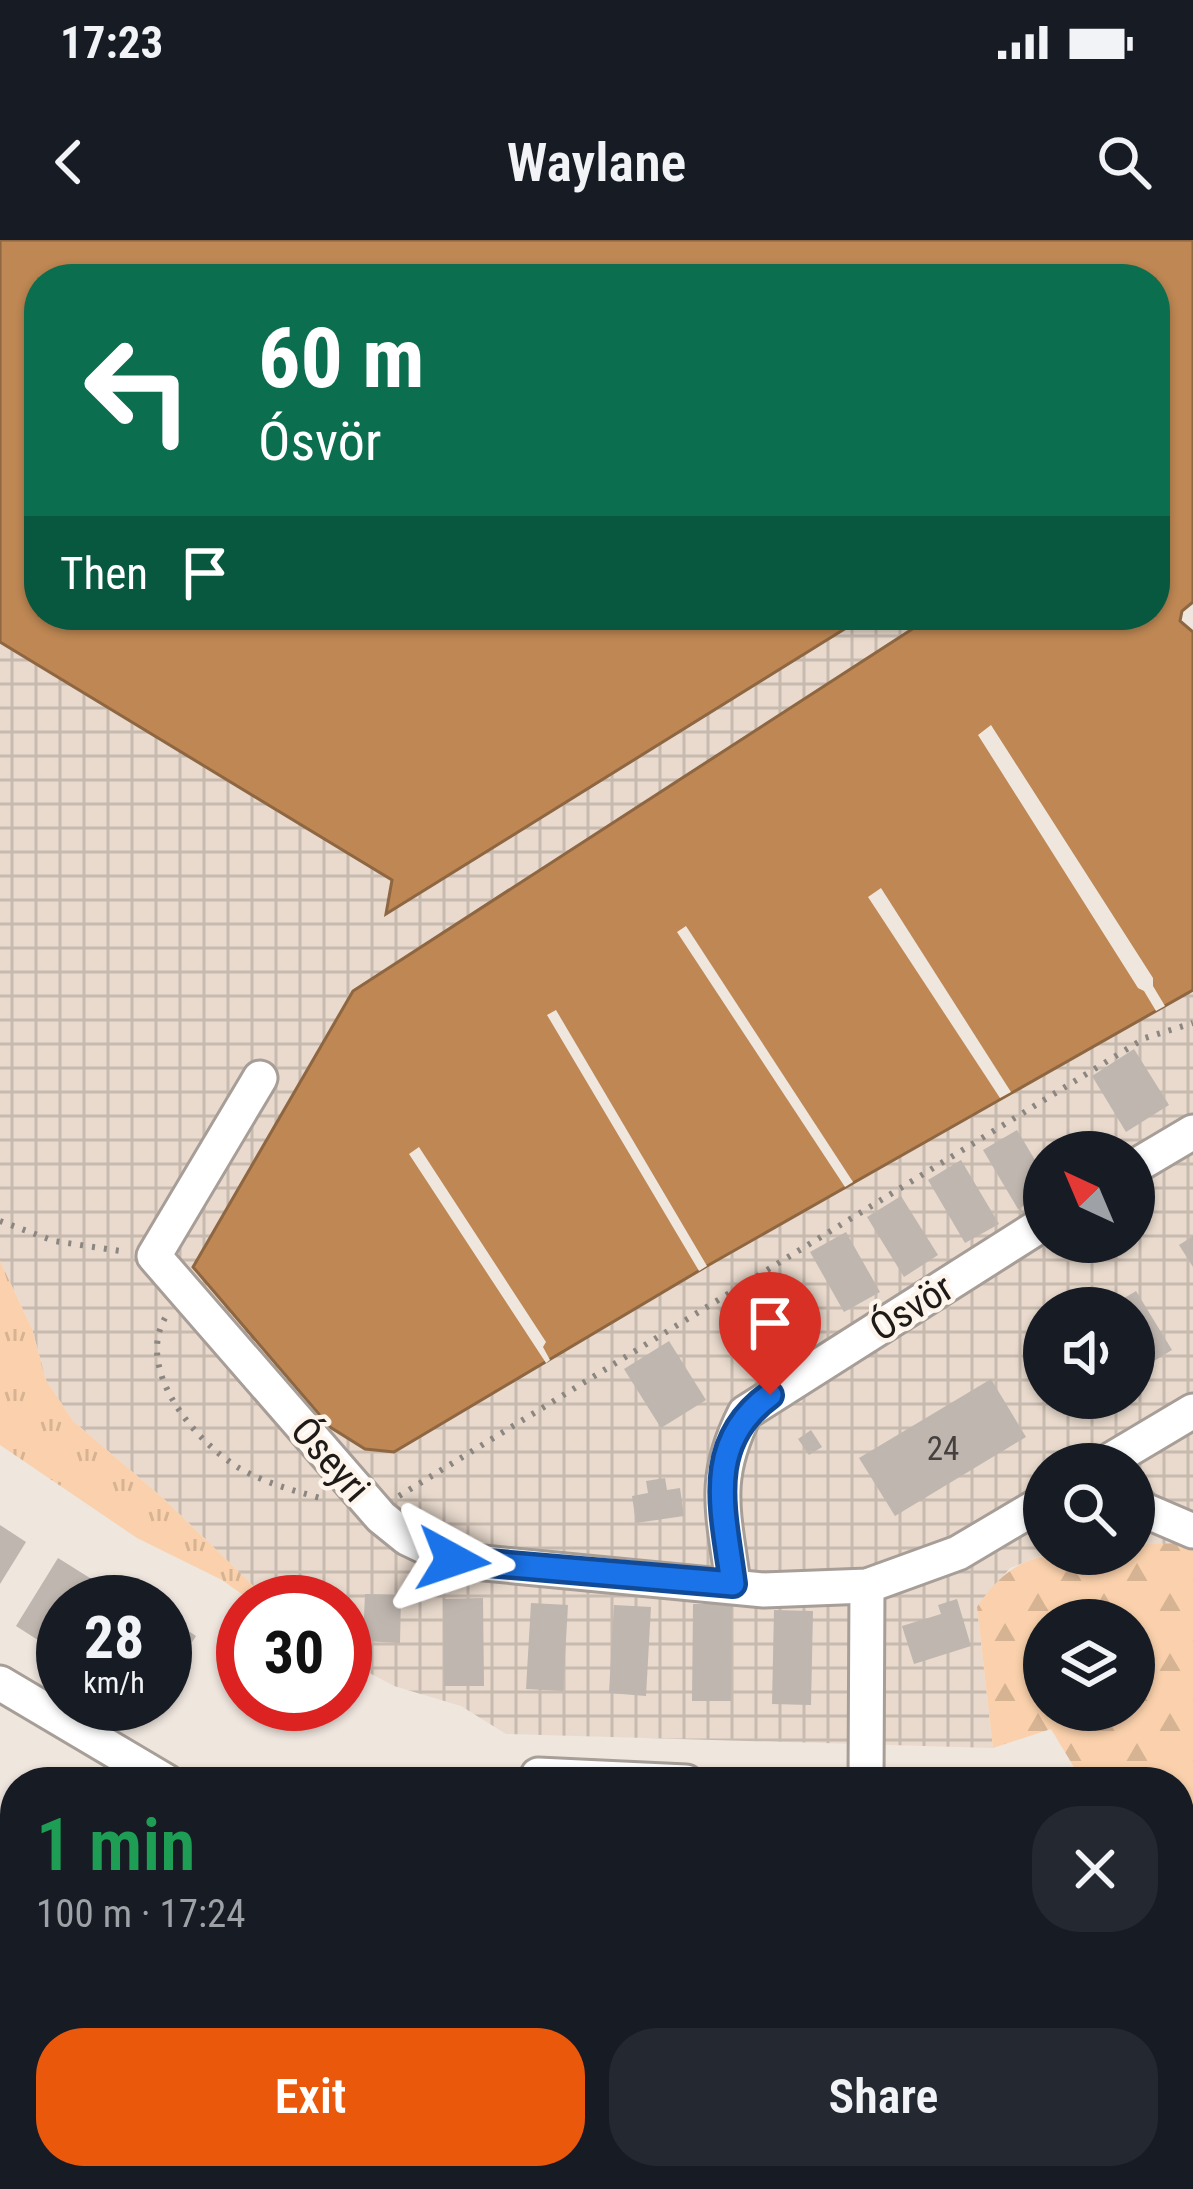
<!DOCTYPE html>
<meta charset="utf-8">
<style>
:root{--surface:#171b24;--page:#242831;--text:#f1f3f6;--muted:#9ea1a6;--accent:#ea580c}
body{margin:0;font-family:"Roboto Condensed",sans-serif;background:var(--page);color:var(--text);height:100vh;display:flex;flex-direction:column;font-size:45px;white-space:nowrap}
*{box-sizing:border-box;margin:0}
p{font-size:39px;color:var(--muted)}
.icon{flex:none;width:66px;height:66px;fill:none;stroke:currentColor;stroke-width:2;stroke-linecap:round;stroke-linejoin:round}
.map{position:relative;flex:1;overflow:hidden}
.drawer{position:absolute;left:0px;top:1527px;width:1194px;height:423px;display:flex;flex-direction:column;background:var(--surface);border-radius:48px 48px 0 0;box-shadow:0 3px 9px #0004}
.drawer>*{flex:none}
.banner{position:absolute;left:24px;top:24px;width:1146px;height:366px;border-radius:48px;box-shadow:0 3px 9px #0004;background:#0b6e4f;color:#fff;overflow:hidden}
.needle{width:78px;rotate:316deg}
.controls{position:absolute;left:1023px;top:891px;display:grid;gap:24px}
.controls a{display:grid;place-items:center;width:132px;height:132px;border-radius:50%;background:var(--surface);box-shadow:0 3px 9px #0004;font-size:60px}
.speed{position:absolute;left:36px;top:1335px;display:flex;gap:24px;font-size:60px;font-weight:700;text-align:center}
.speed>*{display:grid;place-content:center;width:156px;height:156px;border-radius:50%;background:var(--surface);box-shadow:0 3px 9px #0004;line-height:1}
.speed small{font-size:30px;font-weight:400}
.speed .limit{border:18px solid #d22;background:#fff;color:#111}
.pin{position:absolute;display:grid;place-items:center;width:102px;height:102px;color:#fff;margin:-123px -51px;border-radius:50% 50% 50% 0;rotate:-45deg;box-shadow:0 0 12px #0007}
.pin .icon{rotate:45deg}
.me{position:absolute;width:132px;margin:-66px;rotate:95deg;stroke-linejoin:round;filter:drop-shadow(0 0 9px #0008)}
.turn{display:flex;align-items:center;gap:42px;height:252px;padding:0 36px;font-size:54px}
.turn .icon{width:156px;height:156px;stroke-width:2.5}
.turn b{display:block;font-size:84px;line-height:102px}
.then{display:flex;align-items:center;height:114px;padding:0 36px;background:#0003;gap:24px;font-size:45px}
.round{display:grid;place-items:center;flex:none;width:126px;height:126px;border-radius:48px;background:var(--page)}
.summary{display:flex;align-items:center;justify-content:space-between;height:204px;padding:0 36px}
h1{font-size:72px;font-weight:600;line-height:90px;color:#1e9e55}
.primary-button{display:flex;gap:24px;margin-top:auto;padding:24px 36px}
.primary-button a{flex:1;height:138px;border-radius:48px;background:var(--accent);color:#fff;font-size:48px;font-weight:600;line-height:138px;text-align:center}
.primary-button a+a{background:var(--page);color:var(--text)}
.status{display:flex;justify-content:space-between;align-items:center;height:84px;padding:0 60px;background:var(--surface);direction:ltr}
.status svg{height:33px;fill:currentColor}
header{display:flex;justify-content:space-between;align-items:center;height:156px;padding:0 36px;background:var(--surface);font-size:54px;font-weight:600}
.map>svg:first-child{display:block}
.industrial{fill:url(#industrial-grid);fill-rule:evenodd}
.grass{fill:url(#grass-tufts)}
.forest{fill:url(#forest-firs);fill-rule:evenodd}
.water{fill:#be8753;stroke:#8e6641;stroke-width:3}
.pier{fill:#efe6de}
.building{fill:#bfb6af}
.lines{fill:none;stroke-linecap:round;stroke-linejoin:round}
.minor-casing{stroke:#a79e97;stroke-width:39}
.path{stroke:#8c8680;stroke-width:6;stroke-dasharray:3 9;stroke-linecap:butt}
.minor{stroke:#fff;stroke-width:33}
.route-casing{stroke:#114b97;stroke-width:30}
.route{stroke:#1a73e8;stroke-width:21}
.labels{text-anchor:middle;stroke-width:9;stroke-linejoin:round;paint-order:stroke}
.number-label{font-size:33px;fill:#46413e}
.street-label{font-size:39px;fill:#1e1a18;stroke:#fdf4ec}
</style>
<div class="status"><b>17:23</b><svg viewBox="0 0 49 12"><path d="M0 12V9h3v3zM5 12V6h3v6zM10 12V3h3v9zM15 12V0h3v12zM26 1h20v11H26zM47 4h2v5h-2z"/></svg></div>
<header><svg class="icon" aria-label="back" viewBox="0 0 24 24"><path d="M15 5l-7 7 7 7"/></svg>Waylane<svg class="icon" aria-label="search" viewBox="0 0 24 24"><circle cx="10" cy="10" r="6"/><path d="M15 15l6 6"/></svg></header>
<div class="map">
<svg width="1193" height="1949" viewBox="0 0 1193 1949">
<defs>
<pattern id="industrial-grid" width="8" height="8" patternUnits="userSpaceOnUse" patternTransform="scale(3)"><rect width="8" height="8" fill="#e9dacd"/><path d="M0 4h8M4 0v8" fill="none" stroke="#c7baaf"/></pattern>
<pattern id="grass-tufts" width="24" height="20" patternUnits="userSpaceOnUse" patternTransform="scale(3)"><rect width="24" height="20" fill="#fad1ac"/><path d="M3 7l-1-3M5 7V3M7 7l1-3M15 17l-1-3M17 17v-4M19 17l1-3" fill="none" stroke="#d6b393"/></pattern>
<pattern id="forest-firs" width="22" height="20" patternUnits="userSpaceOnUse" patternTransform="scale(3)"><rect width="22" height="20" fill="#fad1ac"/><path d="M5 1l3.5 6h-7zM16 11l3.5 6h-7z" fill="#d6b393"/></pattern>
</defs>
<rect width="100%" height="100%" fill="#efe6de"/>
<path class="industrial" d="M867,375h67l-581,376 41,461 313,-186 486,-276v556l-59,-1v-81h-90l2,90 -36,14 -33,39 16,141 -487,-14 -45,-28 -67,-20 -49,-26v-58h-75l-106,-103 -91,-78 -27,-41 -14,-51 -32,-68v-619l392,238 -5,33zM1044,912h90v90h-90zM1044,1068h90v90h-90z"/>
<polygon class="grass" points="0,1021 32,1089 46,1140 73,1181 164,1259 270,1362 253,1362 222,1340 137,1298 0,1205"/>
<path class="forest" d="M1179,1303l14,3v534l-14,5v-303h-96l-32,-53 -58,19 -16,-141c44,-66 86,-53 157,-53v-9zM1044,1380h90v90h-90z"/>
<polygon class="water" points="0,0 1193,0 1193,362 1182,371 1180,381 1193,392 1193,750 707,1026 394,1212 365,1209 330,1187 193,1027 353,751 934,375 1155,375 1155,155 1162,144 1155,131 1155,39 39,39 39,375 867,375 386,674 392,640 0,402"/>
<g class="pier">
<polygon points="991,485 1153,738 1153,746 1165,766 1156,771 1144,751 1138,748 978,495"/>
<polygon points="881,648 1011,852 1000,858 868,657"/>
<polygon points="686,686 853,942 845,947 677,692"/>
<polygon points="556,770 707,1026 699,1031 547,775"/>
<polygon points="419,907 546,1102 543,1107 550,1120 546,1123 409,914"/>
</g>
<g class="building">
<polygon points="1134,809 1169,865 1126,892 1092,836"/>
<polygon points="1017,890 1044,935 1044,954 1018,969 983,910"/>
<polygon points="961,920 999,984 965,1003 928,940"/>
<polygon points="901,956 938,1015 904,1037 867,977"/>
<polygon points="846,992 880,1052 844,1072 810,1012"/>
<polygon points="1193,996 1193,1027 1179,1005"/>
<polygon points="764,1042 801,1103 756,1131 719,1070"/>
<polygon points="1136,1051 1172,1110 1134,1133 1134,1068 1108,1068"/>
<polygon points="669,1101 706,1160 661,1188 624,1129"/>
<polygon points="1044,1107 1044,1141 1029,1116"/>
<polygon points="991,1139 1026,1197 895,1276 859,1218"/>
<polygon points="1054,1158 1093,1158 1064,1175"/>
<polygon points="811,1190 822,1207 809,1215 798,1199"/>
<polygon points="665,1238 667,1250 680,1248 684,1276 636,1283 632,1256 648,1253 646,1241"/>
<polygon points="0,1285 26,1302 0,1344"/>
<polygon points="58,1318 109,1350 101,1362 63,1362 63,1416 16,1386"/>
<polygon points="365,1354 401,1355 400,1403 363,1401"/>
<polygon points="483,1358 484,1446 444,1446 443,1359"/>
<polygon points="957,1359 971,1406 914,1424 902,1386 941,1374 938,1365"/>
<polygon points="531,1363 568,1365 563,1451 526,1449"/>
<polygon points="693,1364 732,1364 731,1461 692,1461"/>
<polygon points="614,1365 651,1367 646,1456 609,1453"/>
<polygon points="774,1370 813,1371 811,1465 772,1464"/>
<polygon points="175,1382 196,1396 165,1443 165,1386 170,1389"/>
<polygon points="123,1464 151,1464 142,1477"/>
<polygon points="933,1530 963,1530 962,1542 933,1542"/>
<polygon points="15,1566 15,1599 0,1589"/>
<polygon points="15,1812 15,1879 0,1880 0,1813"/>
</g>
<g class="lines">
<defs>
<g id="minor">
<polyline points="260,838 154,1016 381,1277 407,1298 453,1320 764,1350 867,1346 958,1313 1044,1262"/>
<polyline points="1134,927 1193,892"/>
<polyline points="1104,1224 1193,1171"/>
<polyline points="1134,1259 1144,1270 1193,1291"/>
<path d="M733,1344c-9,-71 -22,-104 12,-171l299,-190"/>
<polyline points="0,1443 167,1542"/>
<polyline points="538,1535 686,1542"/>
<polyline points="866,1542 867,1346"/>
<polyline points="0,1767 15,1766"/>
<polyline points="1179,1875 1193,1871"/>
<polyline points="1148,1935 1148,1949"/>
<path d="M267,1949c169,-15 343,-19 512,0"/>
</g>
</defs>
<use href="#minor" class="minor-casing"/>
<g class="path">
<polyline points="0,981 54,1001 127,1012"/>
<path d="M165,1078c-30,53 31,124 74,150 26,15 53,22 81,30"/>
<polyline points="399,1256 1145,798 1193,783"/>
</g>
<use href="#minor" class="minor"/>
</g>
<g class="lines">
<defs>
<path id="route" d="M453,1320l280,24c-9,-71 -31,-140 37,-189"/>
</defs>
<use href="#route" class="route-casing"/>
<use href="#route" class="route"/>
</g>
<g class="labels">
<g class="number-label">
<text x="943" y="1220">24</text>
</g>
<g class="street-label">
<text transform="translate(911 1067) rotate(-32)" y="14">Ósvör</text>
<text transform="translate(331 1219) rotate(49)" y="14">Óseyri</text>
</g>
</g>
</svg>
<div class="controls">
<a><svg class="needle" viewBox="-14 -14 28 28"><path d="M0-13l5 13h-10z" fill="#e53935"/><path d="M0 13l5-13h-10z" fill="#9ea1a6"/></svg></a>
<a><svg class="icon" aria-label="sound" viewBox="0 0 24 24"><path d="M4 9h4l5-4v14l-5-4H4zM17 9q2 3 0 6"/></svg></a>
<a><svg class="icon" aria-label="search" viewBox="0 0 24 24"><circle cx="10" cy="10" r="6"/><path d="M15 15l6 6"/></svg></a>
<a><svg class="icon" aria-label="layers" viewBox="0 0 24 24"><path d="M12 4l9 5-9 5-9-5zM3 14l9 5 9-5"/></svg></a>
</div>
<div class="speed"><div>28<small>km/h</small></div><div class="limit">30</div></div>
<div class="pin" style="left:770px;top:1155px;background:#d93025"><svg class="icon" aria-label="arrive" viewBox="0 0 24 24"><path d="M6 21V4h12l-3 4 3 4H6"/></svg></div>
<svg class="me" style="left:453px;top:1320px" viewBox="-20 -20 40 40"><path d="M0-17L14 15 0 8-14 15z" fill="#1a73e8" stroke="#fff" stroke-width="4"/></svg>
<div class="banner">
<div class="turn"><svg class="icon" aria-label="left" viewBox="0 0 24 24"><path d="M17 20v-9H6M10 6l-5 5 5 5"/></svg><div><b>60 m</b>Ósvör</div></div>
<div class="then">Then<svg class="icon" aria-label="arrive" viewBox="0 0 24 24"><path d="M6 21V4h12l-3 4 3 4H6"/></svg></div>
</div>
<section class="drawer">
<div class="summary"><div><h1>1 min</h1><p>100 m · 17:24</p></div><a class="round"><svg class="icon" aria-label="close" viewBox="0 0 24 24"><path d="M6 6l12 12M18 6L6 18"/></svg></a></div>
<div class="primary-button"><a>Exit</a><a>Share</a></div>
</section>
</div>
